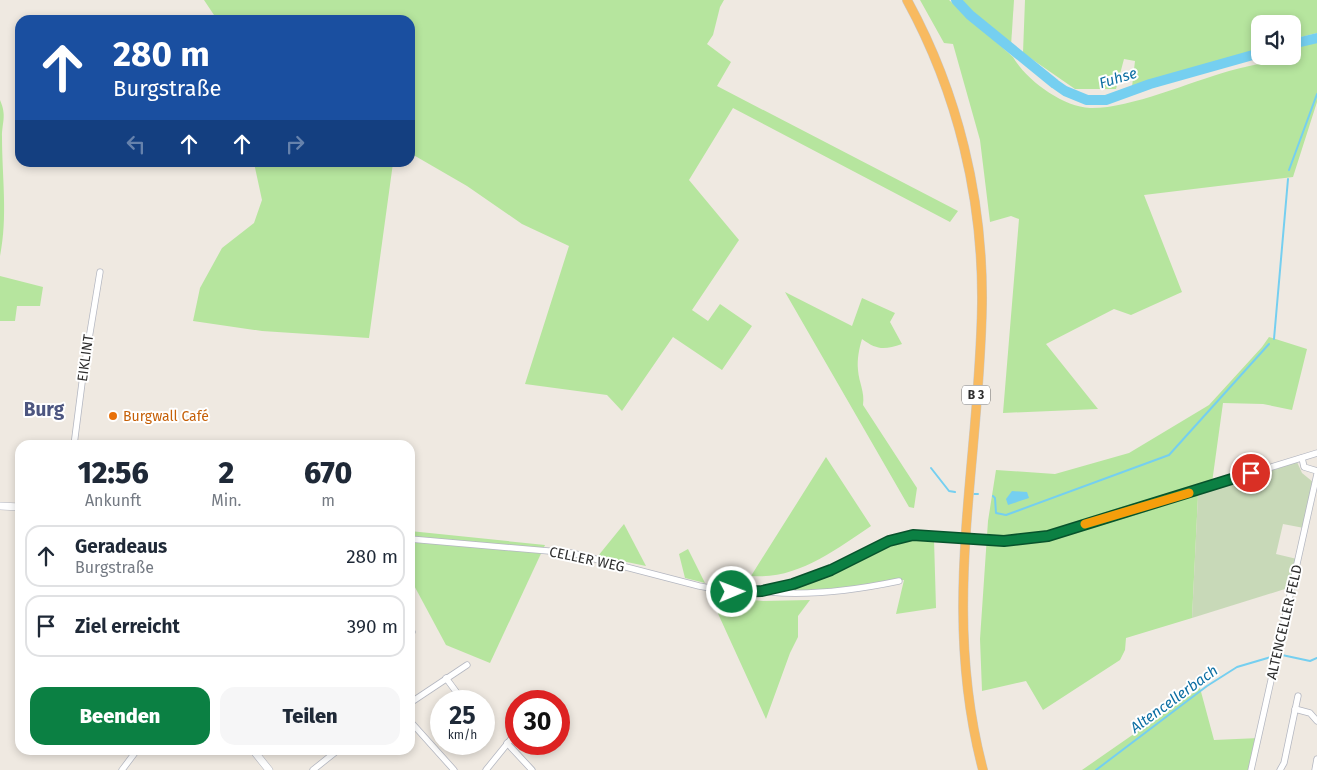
<!DOCTYPE html>
<html lang="de">
<meta charset="utf-8">
<style>
:root{--surface:#fff;--page:#f6f6f7;--text:#1f2937;--muted:#747a83;--line:#e0e1e3;--accent:#0b8043}
body{margin:0;font-family:"Fira Sans",sans-serif;background:var(--page);color:var(--text);height:100vh;display:flex;flex-direction:column;font-size:19px;white-space:nowrap}
*{box-sizing:border-box;margin:0}
p{font-size:16px;color:var(--muted)}
.icon{flex:none;width:28px;height:28px;fill:none;stroke:currentColor;stroke-width:2;stroke-linecap:round;stroke-linejoin:round}
.map{position:relative;flex:1;overflow:hidden}
.drawer{position:absolute;left:15px;top:440px;width:400px;height:315px;display:flex;flex-direction:column;background:var(--surface);border-radius:15px;box-shadow:0 2px 8px #0003}
.drawer>*{flex:none}
.hud{position:absolute;left:15px;top:15px;width:400px;height:152px;border-radius:15px;box-shadow:0 2px 8px #0003;background:#1a4fa0;color:#fff;overflow:hidden}
.fabs{position:absolute;left:1251px;top:15px;display:grid;gap:10px}
.fabs a{display:grid;place-items:center;width:50px;height:50px;border-radius:10px;background:var(--surface);box-shadow:0 2px 8px #0003;font-size:25px}
.speed{position:absolute;left:430px;top:690px;display:flex;gap:10px;font-size:25px;font-weight:700;text-align:center}
.speed>*{display:grid;place-content:center;width:65px;height:65px;border-radius:50%;background:var(--surface);box-shadow:0 2px 8px #0003;line-height:1}
.speed small{font-size:12px;font-weight:400}
.speed .limit{border:8px solid #d22;background:#fff;color:#111}
.pin{position:absolute;display:grid;place-items:center;width:42px;height:42px;color:#fff;margin:-21px;border:2px solid #fff;border-radius:50%;box-shadow:0 1px 5px #0007}
.me{position:absolute;width:55px;margin:-28px;rotate:89deg;stroke-linejoin:round;filter:drop-shadow(0 0 4px #0008)}
.turn{display:flex;align-items:center;gap:18px;height:105px;padding:0 15px;font-size:22px}
.turn .icon{width:65px;height:65px;stroke-width:2.5}
.turn b{display:block;font-size:35px;line-height:42px}
.lanes{display:flex;align-items:center;height:48px;padding:0 15px;background:#0003;justify-content:center;gap:25px;direction:ltr}
.lanes .off{opacity:.35}
.eta{display:flex;justify-content:space-evenly;align-items:center;height:85px;text-align:center}
.eta b{font-size:30px;font-weight:800;line-height:35px}
.button{display:flex;gap:10px;margin-top:auto;padding:10px 15px}
.button a{flex:1;height:58px;border-radius:15px;background:var(--accent);color:#fff;font-size:20px;font-weight:800;line-height:58px;text-align:center}
.button a+a{background:var(--page);color:var(--text)}
ul{padding:0;list-style:none}
li{display:flex;align-items:center;gap:15px;height:62px;margin:0 10px 8px;padding:0 5px;border:2px solid var(--line);border-radius:15px}
li div{flex:1}
li b{display:block;font-size:19px}
li em{font-style:normal}
.map>svg:first-child{display:block}
.green{fill:#b6e59e}
.cemetery{fill:#c8d9b8}
.water{fill:#75cff0}
.lines{fill:none;stroke-linecap:round;stroke-linejoin:round}
.stream{stroke:#75cff0;stroke-width:2}
.river{stroke:#75cff0;stroke-width:10}
.minor-casing{stroke:#b4b7c1;stroke-width:7}
.tertiary-casing{stroke:#b4b7c1;stroke-width:8}
.trunk-casing{stroke:#c9c9c9;stroke-width:10}
.minor{stroke:#fff;stroke-width:5.5}
.tertiary{stroke:#fff;stroke-width:7}
.trunk{stroke:#f8ba60;stroke-width:9}
.minor-bridge-casing{stroke:#b4b7c1;stroke-width:7;stroke-linecap:butt}
.minor-bridge{stroke:#fff;stroke-width:5.5}
.route-casing{stroke:#07532c;stroke-width:12}
.route{stroke:#0b8043;stroke-width:9}
.slow{stroke:#f59e0b;stroke-width:9}
.food-dot{fill:#e8710a;stroke:#fff;stroke-width:2}
.labels{text-anchor:middle;stroke-width:4;stroke-linejoin:round;paint-order:stroke}
.shield{fill:#fff;stroke:#6d6d6d;stroke-width:1}
.shield-label{font-size:12px;font-weight:bold;fill:#2e2e2e}
.street-label{font-size:14px;fill:#2e2e2e;stroke:#fff}
.food-label{font-size:14px;fill:#c56008;stroke:#fff;text-anchor:start}
.water-label{font-size:15px;font-style:italic;fill:#0d6fa3;stroke:#fff}
.district-label{font-size:19px;font-weight:bold;fill:#4d5680;stroke:#fff}
</style>
<div class="map">
<svg width="1317" height="770" viewBox="0 0 1317 770">
<rect width="100%" height="100%" fill="#efe9e1"/>
<g class="green">
<polygon points="204,0 724,0 720,7 713,35 707,44 731,62 717,86 958,211 950,222 733,108 689,180 739,240 692,310 708,321 720,304 752,326 722,370 673,337 622,411 607,395 525,384 569,246 522,224 467,186 410,153 410,20 221,20 216,18"/>
<path d="M920,0h29l64,57c13,23 50,50 77,51 39,1 100,-26 139,-37 22,-6 45,-10 67,-15l-1,-9 22,-5v60l-24,75 -149,18 38,97 -51,23 -17,-6 -68,35 52,65 -95,4 16,-194 -8,-3 -21,6 -10,-82 -27,-96 -9,-1z"/>
<polygon points="961,0 1014,0 1011,46 976,17"/>
<polygon points="1025,0 1317,0 1317,33 1293,39 1292,24 1260,24 1260,49 1170,74 1132,87 1135,61 1124,59 1116,89 1075,89 1023,53"/>
<path d="M0,100c7,16 2,22 2,37 0,40 6,80 -2,119z"/>
<polygon points="254,163 393,163 369,338 262,331 193,321 200,288 222,248 254,223 262,200"/>
<polygon points="0,276 43,287 40,306 17,306 15,321 0,321"/>
<path d="M785,292l67,34 10,-28 33,15 -5,9 12,22c-18,6 -25,6 -40,-5 -3,10 -5,20 -4,31 1,13 7,22 5,35l54,83 -3,20 -5,-1z"/>
<polygon points="1269,337 1307,349 1292,410 1263,404 1223,403 1211,490 1198,496 1192,618 1126,638 1125,650 1120,660 1043,710 1026,681 982,691 980,639 988,521 996,470 1055,474 1129,453 1209,405 1262,347"/>
<path d="M826,457l45,69c-36,24 -74,54 -120,50z"/>
<polygon points="624,524 646,566 598,556"/>
<polygon points="410,531 545,545 490,663 446,645 410,578"/>
<polygon points="912,539 934,539 936,608 896,614 904,580 832,590 779,591 817,581 881,549"/>
<polygon points="688,549 705,583 685,578 679,554"/>
<polygon points="710,596 763,601 810,600 798,616 798,637 790,653 766,719"/>
<polygon points="1200,688 1214,740 1259,738 1252,770 1082,770"/>
</g>
<polygon class="cemetery" points="1297,462 1302,473 1313,482 1304,528 1283,524 1276,554 1297,559 1292,582 1285,589 1192,618 1198,495"/>
<polygon class="water" points="1012,491 1027,492 1029,498 1008,505 1006,499"/>
<g class="lines">
<g class="stream">
<polyline points="1289,170 1317,94"/>
<polyline points="1274,339 1288,179"/>
<polyline points="931,468 949,491 955,492"/>
<polyline points="974,494 978,494"/>
<polyline points="993,496 995,498 996,513 1006,515 1169,455 1269,344"/>
<polyline points="1282,655 1310,661 1317,658"/>
<polyline points="1096,770 1207,686 1237,667 1271,657"/>
</g>
<g class="river">
<polyline points="956,0 970,15 1055,84 1065,91 1087,100 1106,100 1150,84 1260,53"/>
<polyline points="1292,44 1317,38"/>
</g>
<defs>
<g id="minor">
<polyline points="74,445 83,375 100,272"/>
<polyline points="1302,458 1304,467 1317,471"/>
<path d="M410,539l162,14 127,33 33,6 30,-1 52,-14 75,-36c20,-6 38,-6 59,-4"/>
<polyline points="991,540 1027,539 1048,536 1317,453"/>
<path d="M769,592c44,4 87,-2 130,-11"/>
<polyline points="410,630 412,632 410,634"/>
<polyline points="446,678 460,697"/>
<polyline points="410,703 467,665"/>
<polyline points="1295,709 1310,713 1317,721"/>
<polyline points="410,721 454,770"/>
<polyline points="507,743 532,770"/>
<polyline points="122,770 137,750"/>
<polyline points="313,770 338,750"/>
<polyline points="486,770 516,733"/>
<polyline points="1251,770 1317,474"/>
<polyline points="1280,770 1284,763 1298,696"/>
<polyline points="1315,770 1317,759"/>
</g>
<g id="tertiary">
<polyline points="0,506 20,507"/>
<polyline points="253,750 269,770"/>
</g>
<path id="trunk" d="M907,0c51,93 76,198 75,303 -2,161 -42,305 1,467"/>
</defs>
<use href="#minor" class="minor-casing"/>
<use href="#tertiary" class="tertiary-casing"/>
<use href="#trunk" class="trunk-casing"/>
<use href="#minor" class="minor"/>
<use href="#tertiary" class="tertiary"/>
<use href="#trunk" class="trunk"/>
<defs>
<polyline id="minor-bridge" points="948,537 991,540"/>
</defs>
<use href="#minor-bridge" class="minor-bridge-casing"/>
<use href="#minor-bridge" class="minor-bridge"/>
</g>
<g class="lines">
<defs>
<polyline id="route" points="732,592 762,591 793,584 831,570 889,541 913,535 1004,541 1048,536 1251,473"/>
</defs>
<use href="#route" class="route-casing"/>
<use href="#route" class="route"/>
<polyline class="slow" points="1085,524 1189,493"/>
</g>
<circle class="food-dot" cx="113" cy="416" r="5"/>
<g class="labels">
<rect class="shield" x="962" y="385.5" width="28" height="19" rx="4"/>
<g class="shield-label">
<text x="976" y="399">B 3</text>
</g>
<g class="street-label">
<text transform="translate(85 358) rotate(-82)" y="5">EIKLINT</text>
<text transform="translate(587 559) rotate(12)" y="5">CELLER WEG</text>
<text transform="translate(1284 622) rotate(-77)" y="5">ALTENCELLER FELD</text>
</g>
<g class="food-label">
<text x="123" y="421">Burgwall Café</text>
</g>
<g class="water-label">
<text transform="translate(1118 78) rotate(-17)" y="5">Fuhse</text>
<text transform="translate(1174 699) rotate(-36)" y="5">Altencellerbach</text>
</g>
<g class="district-label">
<text x="44" y="416">Burg</text>
</g>
</g>
</svg>
<div class="fabs">
<a><svg class="icon" aria-label="sound" viewBox="0 0 24 24"><path d="M4 9h4l5-4v14l-5-4H4zM17 9q2 3 0 6"/></svg></a>
</div>
<div class="speed"><div>25<small>km/h</small></div><div class="limit">30</div></div>
<div class="pin" style="left:1251px;top:473px;background:#d93025"><svg class="icon" aria-label="arrive" viewBox="0 0 24 24"><path d="M6 21V4h12l-3 4 3 4H6"/></svg></div>
<svg class="me" style="left:732px;top:592px" viewBox="-20 -20 40 40"><circle r="17" fill="#0b8043" stroke="#fff" stroke-width="3"/><path d="M0-11L8 9 0 5-8 9z" fill="#fff"/></svg>
<div class="hud">
<div class="turn"><svg class="icon" aria-label="ahead" viewBox="0 0 24 24"><path d="M12 20V5M6 11l6-6 6 6"/></svg><div><b>280 m</b>Burgstraße</div></div>
<div class="lanes"><svg class="icon off" aria-label="left" viewBox="0 0 24 24"><path d="M17 20v-9H6M10 6l-5 5 5 5"/></svg><svg class="icon" aria-label="ahead" viewBox="0 0 24 24"><path d="M12 20V5M6 11l6-6 6 6"/></svg><svg class="icon" aria-label="ahead" viewBox="0 0 24 24"><path d="M12 20V5M6 11l6-6 6 6"/></svg><svg class="icon off" aria-label="right" viewBox="0 0 24 24"><path d="M7 20v-9h11M14 6l5 5-5 5"/></svg></div>
</div>
<section class="drawer">
<div class="eta">
<div><b>12:56</b><p>Ankunft</p></div>
<div><b>2</b><p>Min.</p></div>
<div><b>670</b><p>m</p></div>
</div>
<ul>
<li><svg class="icon" aria-label="ahead" viewBox="0 0 24 24"><path d="M12 20V5M6 11l6-6 6 6"/></svg><div><b>Geradeaus</b><p>Burgstraße</p></div><em>280 m</em></li>
<li><svg class="icon" aria-label="arrive" viewBox="0 0 24 24"><path d="M6 21V4h12l-3 4 3 4H6"/></svg><div><b>Ziel erreicht</b></div><em>390 m</em></li>
</ul>
<div class="button"><a>Beenden</a><a>Teilen</a></div>
</section>
</div>
